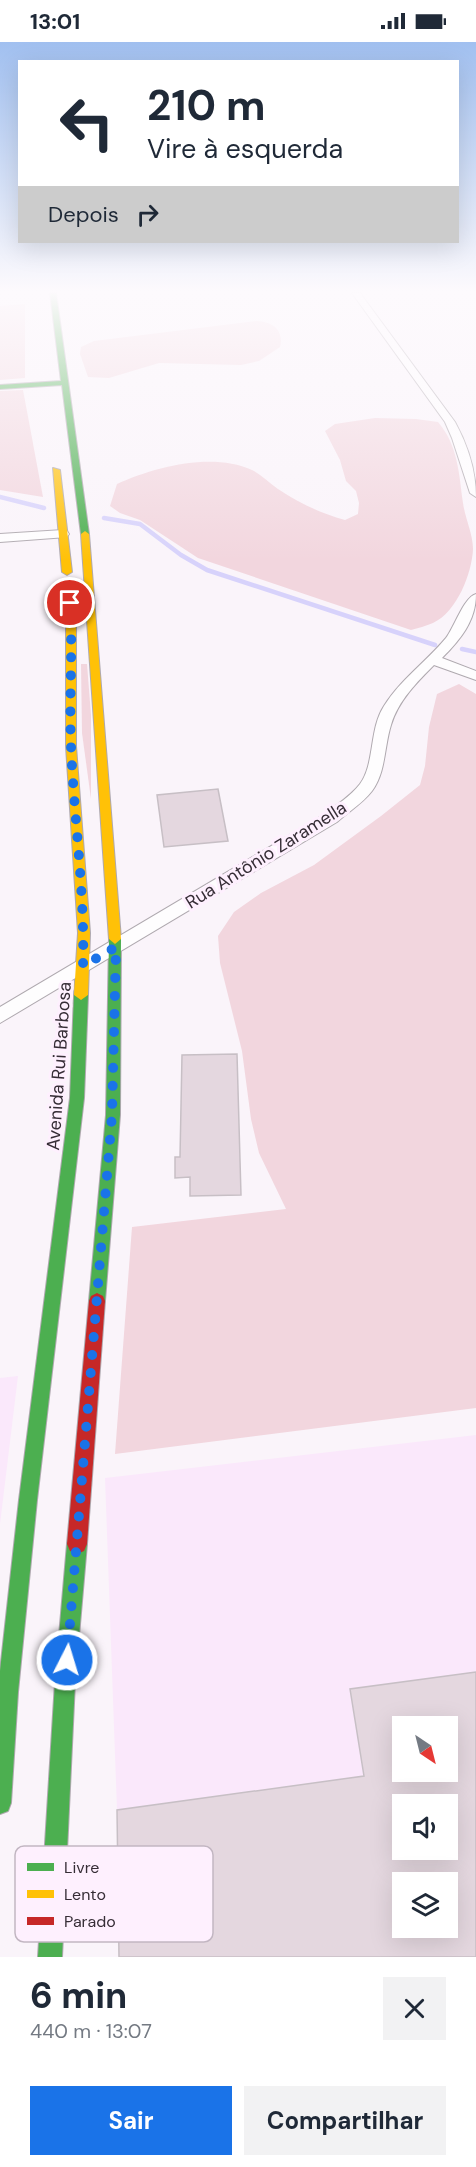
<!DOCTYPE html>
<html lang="pt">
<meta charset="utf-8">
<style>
:root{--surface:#fff;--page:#f2f2f3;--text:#1f2937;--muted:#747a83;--accent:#1a73e8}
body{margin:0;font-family:"DM Sans",sans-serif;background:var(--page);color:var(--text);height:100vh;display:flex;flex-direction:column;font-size:22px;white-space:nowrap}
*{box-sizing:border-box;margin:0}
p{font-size:20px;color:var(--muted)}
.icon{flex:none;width:33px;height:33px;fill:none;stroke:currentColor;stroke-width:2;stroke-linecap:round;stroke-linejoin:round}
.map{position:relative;height:1915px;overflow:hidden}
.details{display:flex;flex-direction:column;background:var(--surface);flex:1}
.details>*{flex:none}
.guide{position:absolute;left:18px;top:18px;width:441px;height:183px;border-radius:0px;box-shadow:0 6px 24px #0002;background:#fff;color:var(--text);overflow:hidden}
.needle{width:39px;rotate:145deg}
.controls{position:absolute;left:392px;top:1674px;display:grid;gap:12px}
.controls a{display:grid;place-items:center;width:66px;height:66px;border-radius:0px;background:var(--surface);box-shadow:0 6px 24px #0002;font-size:30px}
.pin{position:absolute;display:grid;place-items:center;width:51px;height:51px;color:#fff;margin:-26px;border:3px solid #fff;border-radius:50%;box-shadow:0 2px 6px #0007}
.me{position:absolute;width:66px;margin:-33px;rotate:5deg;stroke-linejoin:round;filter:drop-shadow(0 0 4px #0008)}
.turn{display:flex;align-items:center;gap:21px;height:126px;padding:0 30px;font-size:27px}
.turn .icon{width:78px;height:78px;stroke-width:2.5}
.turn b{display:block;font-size:42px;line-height:51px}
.then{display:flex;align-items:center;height:57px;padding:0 30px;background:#0003;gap:12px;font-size:22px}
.round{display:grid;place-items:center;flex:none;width:63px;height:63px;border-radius:0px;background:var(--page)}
.head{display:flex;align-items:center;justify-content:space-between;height:102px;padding:0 30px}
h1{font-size:36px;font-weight:700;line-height:45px}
.action{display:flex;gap:12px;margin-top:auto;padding:12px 30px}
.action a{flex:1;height:69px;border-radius:0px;background:var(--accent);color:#fff;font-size:24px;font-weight:700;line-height:69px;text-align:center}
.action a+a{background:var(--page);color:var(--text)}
.status{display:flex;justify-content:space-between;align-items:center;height:42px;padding:0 30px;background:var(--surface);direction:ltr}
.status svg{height:16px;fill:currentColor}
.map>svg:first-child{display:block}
.built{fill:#fae8fb}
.green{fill:#f2d6de}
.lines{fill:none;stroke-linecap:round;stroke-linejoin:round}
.stream{stroke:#d7d2fb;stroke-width:4.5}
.building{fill:#e4d7df;stroke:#c7bfc5;stroke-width:1.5;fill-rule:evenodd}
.street-casing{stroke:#afa9af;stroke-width:2}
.fast-casing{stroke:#afa9af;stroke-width:2}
.slow-casing{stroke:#afa9af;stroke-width:2}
.jam-casing{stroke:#afa9af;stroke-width:2}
.street{fill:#fefdfe;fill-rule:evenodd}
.fast{fill:#4caf50;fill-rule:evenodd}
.slow{fill:#ffc107;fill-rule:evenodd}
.jam{fill:#c62828;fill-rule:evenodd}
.route{stroke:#1a73e8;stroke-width:10;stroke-dasharray:0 18}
.labels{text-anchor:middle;stroke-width:6;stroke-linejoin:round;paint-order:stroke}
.street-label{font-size:18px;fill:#362d36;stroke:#fef0fe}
.key{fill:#fef0fe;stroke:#c2b6c2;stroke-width:1.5}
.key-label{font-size:16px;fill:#362d36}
</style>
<div class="status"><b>13:01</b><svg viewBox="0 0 49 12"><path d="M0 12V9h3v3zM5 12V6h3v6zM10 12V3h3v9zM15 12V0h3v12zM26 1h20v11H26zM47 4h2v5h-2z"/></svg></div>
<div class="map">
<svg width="476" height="1915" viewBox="0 0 476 1915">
<rect width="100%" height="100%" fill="#faf4fa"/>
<g class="built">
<polygon points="18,1334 0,1482 0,1336"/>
<polygon points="476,1393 476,1718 447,1684 402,1684 402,1729 117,1768 105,1436"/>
</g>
<g class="green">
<polygon points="25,262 25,336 0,338 0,264"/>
<path d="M257,279c16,1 27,9 23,26l-21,14 -18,4 -82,-2 -50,15 -21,-1 -8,-23 1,-7 13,-6z"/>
<polygon points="23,348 43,455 0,448 0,349"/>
<path d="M375,376l41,1 22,3c20,23 21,52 25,81 2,15 10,31 10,46 -1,24 -16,63 -40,74 -7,3 -15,5 -22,7l-213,-72 -58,-38 -20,-7 -10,-7 7,-22c38,-17 95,-32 135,-14 10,5 17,13 26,19 21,14 42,24 67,31l13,-6 1,-11 -3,-12 -10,-10 -6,-21 -15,-29 10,-7z"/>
<polygon points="81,622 87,622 91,673 91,757 82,691"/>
<polygon points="459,642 476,652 476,1366 115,1412 132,1185 286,1167 259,1111 251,1077 242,1009 220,921 218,894 234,870 261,851 314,823 381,774 420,743 425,724 429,685 437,652"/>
</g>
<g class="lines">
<g class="stream">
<polyline points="0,455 44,466"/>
<polyline points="104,476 140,482 181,513 207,528 435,603"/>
<polyline points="462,607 476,610"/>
</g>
</g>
<g class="building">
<polygon points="218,747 228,799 164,805 157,753"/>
<polygon points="237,1012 241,1153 190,1154 190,1135 175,1136 175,1115 180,1115 182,1013"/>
<path d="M476,1630v285h-357l-2,-147 247,-34 -14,-87zM402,1684h45v46h-45zM402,1762h45v46h-45zM402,1840h45v46h-45z"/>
</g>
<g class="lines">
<defs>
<g id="street">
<path d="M352,251h8l95,129c13,24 21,48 21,75l-6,-4 -18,-55 -7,-16z"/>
<polygon points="63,488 67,489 69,492 67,495 0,500 0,492"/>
<path d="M476,552c0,27 -16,46 -34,64l34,13v9l-42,-15c-17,17 -36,36 -43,60 -7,22 -5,47 -19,66 -9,12 -24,21 -35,31l-337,201v-16l325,-193c11,-9 26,-18 35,-30 15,-20 9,-55 24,-78 17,-27 42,-44 62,-68 8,-10 18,-41 30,-44z"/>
</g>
<g id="fast">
<polygon points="50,251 56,251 89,492 85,495 81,492 62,343 0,347 0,343 61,339"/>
<polygon points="115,892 121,897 120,1073 105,1259 103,1264 97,1267 91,1264 89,1259 106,1073 109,897"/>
<polygon points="81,948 88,953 84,1056 37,1458 18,1650 11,1761 8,1769 0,1772 0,1629 19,1458 70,1056 74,953"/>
<polygon points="77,1492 84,1495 87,1502 75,1640 62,1915 38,1915 55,1640 67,1502 70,1495"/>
</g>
<g id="slow">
<polygon points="53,426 60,428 72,530 67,533 62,530"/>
<polygon points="85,489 89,492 121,897 115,902 109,897 81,492"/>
<polygon points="71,580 76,583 76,704 90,891 88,953 81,958 74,953 78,891 66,704 66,583"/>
</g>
<polygon id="jam" points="97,1251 103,1254 105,1259 87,1502 84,1509 77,1512 70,1509 67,1502 89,1259 91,1254"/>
</defs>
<use href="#street" class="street-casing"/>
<use href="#fast" class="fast-casing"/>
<use href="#slow" class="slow-casing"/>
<use href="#jam" class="jam-casing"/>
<use href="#street" class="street"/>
<use href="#fast" class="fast"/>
<use href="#slow" class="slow"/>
<use href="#jam" class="jam"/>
</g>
<linearGradient id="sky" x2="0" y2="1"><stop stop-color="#a1c0f0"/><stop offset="0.48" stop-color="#fdfafd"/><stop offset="1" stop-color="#fdfafd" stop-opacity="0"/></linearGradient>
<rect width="476" height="519" fill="url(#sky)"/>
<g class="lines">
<path class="route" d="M67,1618l45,-545 4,-168 -33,19c2,-74 -9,-147 -12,-220 -2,-48 2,-96 -1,-143"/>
</g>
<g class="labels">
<g class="street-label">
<text transform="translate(266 813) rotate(-32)" y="6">Rua Antônio Zaramella</text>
<text transform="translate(59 1024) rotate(-86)" y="6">Avenida Rui Barbosa</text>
</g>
</g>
<rect x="15" y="1804" width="198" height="96" rx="9" class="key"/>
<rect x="27" y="1821" width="27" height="8" fill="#4caf50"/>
<rect x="27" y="1848" width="27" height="8" fill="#ffc107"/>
<rect x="27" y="1875" width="27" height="8" fill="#c62828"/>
<g class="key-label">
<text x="64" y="1831">Livre</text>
<text x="64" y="1858">Lento</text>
<text x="64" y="1885">Parado</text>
</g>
</svg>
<div class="controls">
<a><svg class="needle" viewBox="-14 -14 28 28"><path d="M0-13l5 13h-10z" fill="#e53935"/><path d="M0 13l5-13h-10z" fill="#747a83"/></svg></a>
<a><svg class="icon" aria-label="sound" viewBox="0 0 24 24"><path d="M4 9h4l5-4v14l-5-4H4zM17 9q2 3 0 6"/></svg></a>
<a><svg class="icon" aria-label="layers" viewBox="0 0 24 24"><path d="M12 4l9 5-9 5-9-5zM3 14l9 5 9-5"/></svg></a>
</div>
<div class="pin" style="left:70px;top:561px;background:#d93025"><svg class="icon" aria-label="arrive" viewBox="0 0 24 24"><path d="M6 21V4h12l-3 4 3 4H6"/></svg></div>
<svg class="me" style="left:67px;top:1618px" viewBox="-20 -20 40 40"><circle r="17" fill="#1a73e8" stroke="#fff" stroke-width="3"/><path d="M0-11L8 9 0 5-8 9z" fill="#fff"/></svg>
<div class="guide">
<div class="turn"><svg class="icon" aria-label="left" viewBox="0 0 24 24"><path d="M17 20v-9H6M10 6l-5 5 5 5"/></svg><div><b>210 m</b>Vire à esquerda</div></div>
<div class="then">Depois<svg class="icon" aria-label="right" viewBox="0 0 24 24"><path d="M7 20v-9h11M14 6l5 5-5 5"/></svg></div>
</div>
</div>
<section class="details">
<div class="head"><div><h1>6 min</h1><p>440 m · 13:07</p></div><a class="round"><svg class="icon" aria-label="close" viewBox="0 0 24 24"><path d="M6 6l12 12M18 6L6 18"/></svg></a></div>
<div class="action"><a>Sair</a><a>Compartilhar</a></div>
</section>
